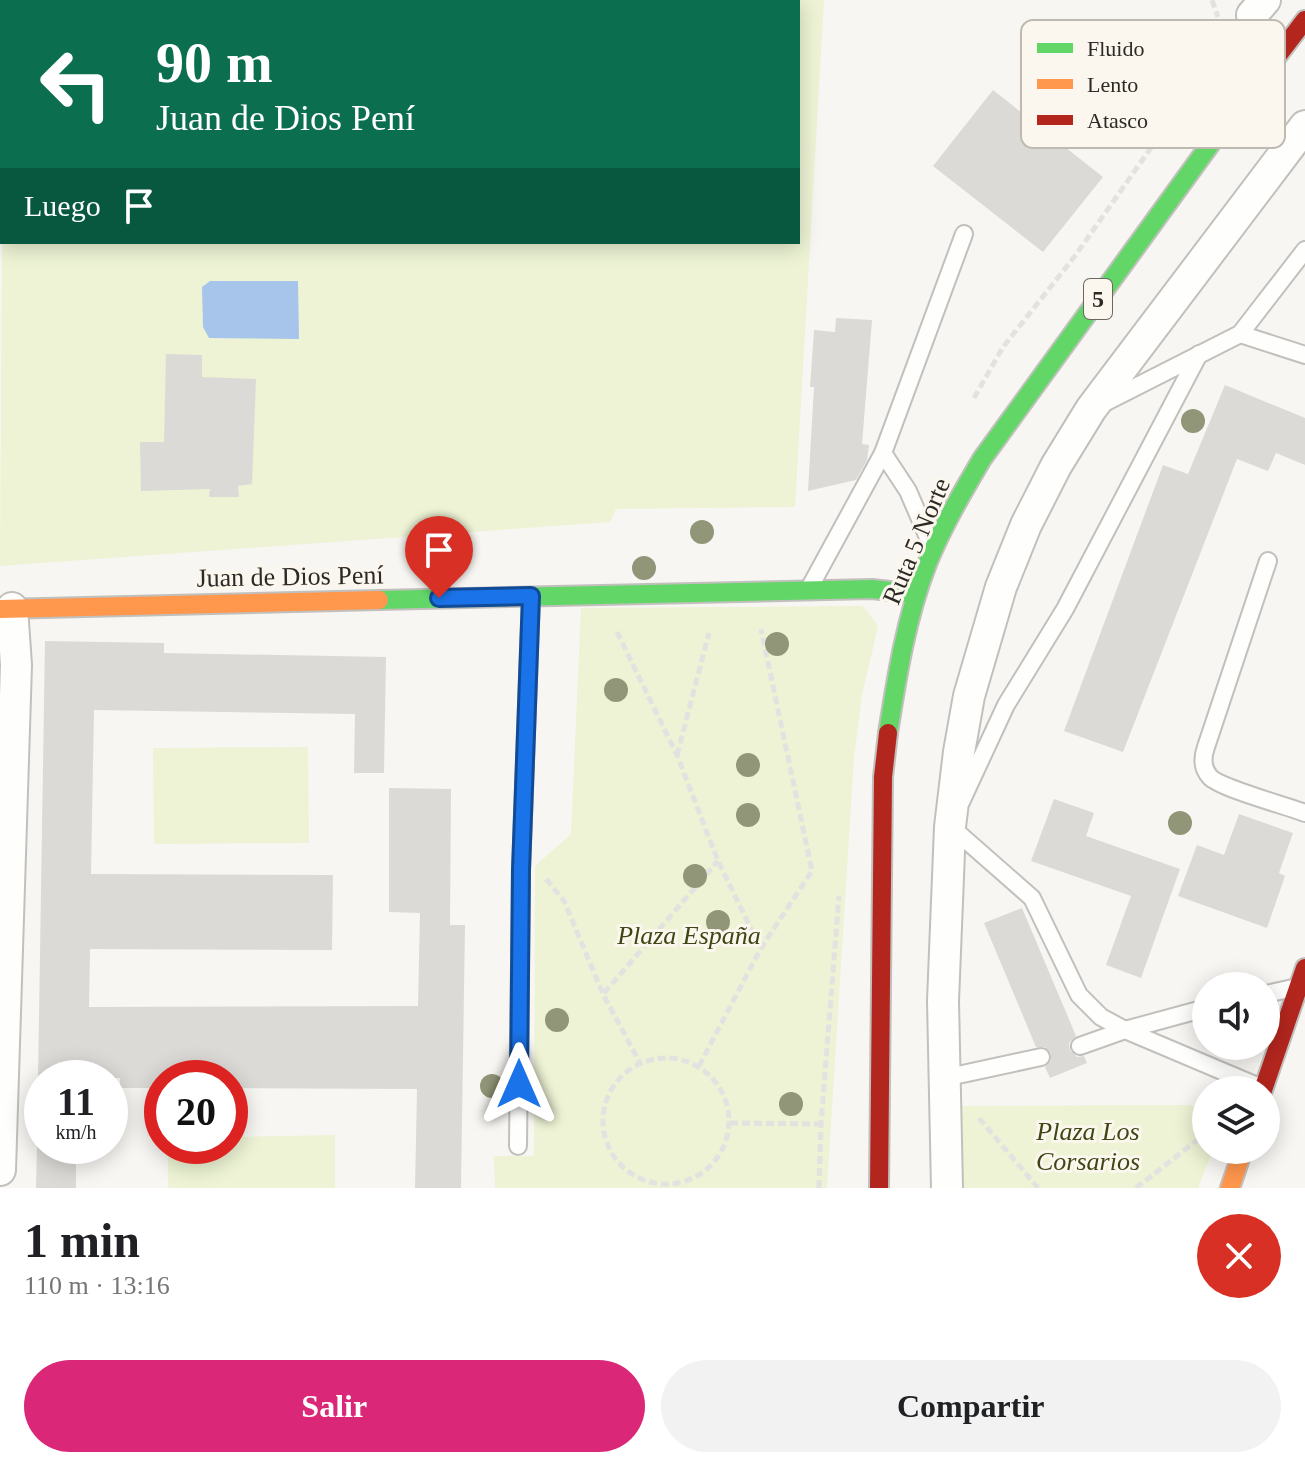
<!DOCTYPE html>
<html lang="es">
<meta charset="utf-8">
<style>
:root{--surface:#fff;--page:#f2f2f2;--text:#202124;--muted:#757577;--accent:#db2777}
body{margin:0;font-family:Georgia,serif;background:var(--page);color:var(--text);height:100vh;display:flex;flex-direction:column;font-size:30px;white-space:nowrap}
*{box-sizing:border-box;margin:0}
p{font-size:26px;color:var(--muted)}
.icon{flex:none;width:44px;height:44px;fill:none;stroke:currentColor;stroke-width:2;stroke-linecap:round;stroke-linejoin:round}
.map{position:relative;height:1188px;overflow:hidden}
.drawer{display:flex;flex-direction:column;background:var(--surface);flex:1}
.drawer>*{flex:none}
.top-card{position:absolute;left:0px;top:0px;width:800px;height:244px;box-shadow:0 4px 20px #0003;background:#0b6e4f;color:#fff;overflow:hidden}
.buttons{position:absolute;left:1192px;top:972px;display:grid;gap:16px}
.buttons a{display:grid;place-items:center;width:88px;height:88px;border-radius:50%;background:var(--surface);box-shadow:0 4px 20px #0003;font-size:40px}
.speed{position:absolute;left:24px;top:1060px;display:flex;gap:16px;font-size:40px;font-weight:700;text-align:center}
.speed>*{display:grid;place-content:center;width:104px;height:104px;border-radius:50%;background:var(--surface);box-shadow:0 4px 20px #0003;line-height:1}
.speed small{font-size:20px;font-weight:400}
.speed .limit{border:12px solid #d22;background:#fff;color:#111}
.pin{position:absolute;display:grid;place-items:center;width:68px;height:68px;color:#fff;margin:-82px -34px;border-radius:50% 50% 50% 0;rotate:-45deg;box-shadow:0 0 8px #0007}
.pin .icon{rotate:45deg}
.me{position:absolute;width:88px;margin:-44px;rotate:0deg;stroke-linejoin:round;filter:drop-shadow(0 0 6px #0008)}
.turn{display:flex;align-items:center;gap:28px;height:168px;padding:0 24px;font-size:36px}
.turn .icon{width:104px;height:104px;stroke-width:2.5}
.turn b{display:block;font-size:56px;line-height:68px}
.then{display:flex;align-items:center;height:76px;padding:0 24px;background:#0003;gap:16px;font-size:30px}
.round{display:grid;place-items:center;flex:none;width:84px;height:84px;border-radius:42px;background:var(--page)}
.summary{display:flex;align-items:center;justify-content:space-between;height:136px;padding:0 24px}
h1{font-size:48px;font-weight:600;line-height:60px}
.action{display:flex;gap:16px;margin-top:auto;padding:16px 24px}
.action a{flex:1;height:92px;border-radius:48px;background:var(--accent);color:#fff;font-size:32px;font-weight:600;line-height:92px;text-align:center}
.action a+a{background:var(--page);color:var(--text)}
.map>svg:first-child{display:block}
.green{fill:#edf3d4}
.water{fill:#a7c5ea}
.building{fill:#dcdad6}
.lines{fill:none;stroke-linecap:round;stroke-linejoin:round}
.lane-casing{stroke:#c2c0bd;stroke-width:20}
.street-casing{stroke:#c2c0bd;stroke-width:34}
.fast-casing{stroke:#c2c0bd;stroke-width:22}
.slow-casing{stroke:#c2c0bd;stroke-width:22}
.jam-casing{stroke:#c2c0bd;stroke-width:22}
.path{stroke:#e3e2e1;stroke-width:5;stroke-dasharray:8 4;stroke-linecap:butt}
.lane{stroke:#fefefd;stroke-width:16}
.street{stroke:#fefefd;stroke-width:30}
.fast{stroke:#63d668;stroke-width:18}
.slow{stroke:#ff974d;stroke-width:18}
.jam{stroke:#b3261e;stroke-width:18}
.tree{fill:#929678}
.route-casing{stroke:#114b97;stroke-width:20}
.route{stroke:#1a73e8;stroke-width:14}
.labels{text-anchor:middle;stroke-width:6;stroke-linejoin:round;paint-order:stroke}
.shield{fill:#fcf7ee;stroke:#6a6863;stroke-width:2}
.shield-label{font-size:24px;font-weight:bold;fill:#2c2a27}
.street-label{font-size:26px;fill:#2c2a27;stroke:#fcf7ee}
.park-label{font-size:26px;font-style:italic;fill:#3e4714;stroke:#fcf7ee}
.key{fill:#fcf7ee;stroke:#bebab2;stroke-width:2}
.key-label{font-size:22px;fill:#2c2a27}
</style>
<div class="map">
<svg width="1305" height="1188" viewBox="0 0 1305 1188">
<rect width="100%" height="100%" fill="#f8f6f2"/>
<g class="green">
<polygon points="24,0 824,0 795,507 616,509 610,522 0,566 2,235 2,242 798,242 798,2 23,2"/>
<polygon points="863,606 878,626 862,695 854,758 827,1188 495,1188 494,1156 534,1156 535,866 571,834 581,608"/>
<polygon points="308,747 309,843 154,844 153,748"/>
<polygon points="1191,1105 1206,1121 1206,1150 1213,1150 1198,1188 963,1188 962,1106"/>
<polygon points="335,1135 335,1188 168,1188 168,1146 230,1146 230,1137"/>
</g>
<polygon class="water" points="210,281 298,281 299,339 209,338 203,327 202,287"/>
<g class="building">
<polygon points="993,90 1103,177 1043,252 933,166"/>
<polygon points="836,318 872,320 862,444 869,445 867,460 856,480 808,491 814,387 810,387 814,330 835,332"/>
<polygon points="166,354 202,355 202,377 256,379 252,484 238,486 239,497 209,497 210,489 141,491 140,442 164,442"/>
<polygon points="1225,385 1305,418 1305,465 1276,453 1268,471 1237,459 1123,752 1064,731 1163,465 1188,474"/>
<polygon points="45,641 164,643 164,653 386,657 384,773 354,773 355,714 94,710 91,874 333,875 332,950 90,949 89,1007 418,1006 420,913 389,912 389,788 451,789 450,925 465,925 461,1188 415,1188 417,1089 230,1088 230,1078 162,1078 162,1088 120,1088 120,1078 38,1078"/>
<polygon points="1054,799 1094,813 1086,836 1180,869 1141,978 1106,965 1131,896 1031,861"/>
<polygon points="1239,814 1293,833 1279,873 1285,876 1267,928 1178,896 1197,845 1224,855"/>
<polygon points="1022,908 1076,1036 1069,1043 1070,1050 1077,1057 1084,1056 1087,1063 1050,1078 1045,1067 1051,1061 1051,1054 1045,1047 1036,1047 984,923"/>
<polygon points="37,1146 76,1146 76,1188 36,1188"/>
</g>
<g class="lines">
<defs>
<g id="lane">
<polyline points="1064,101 1172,120 1230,103"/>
<polyline points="1240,334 1305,355"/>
<polyline points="1104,403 1240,334 1305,250"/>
<polyline points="930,542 908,491 883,453 964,234"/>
<path d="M1268,561l-62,186c-4,11 -4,21 4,30 10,11 77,29 95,36"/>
<polyline points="811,585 883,453"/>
<polyline points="961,802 1006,705 1065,609 1199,354"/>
<polyline points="950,826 1032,898 1079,995 1101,1017 1125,1030 1262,1088"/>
<polyline points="1266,994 1293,988"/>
<polyline points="1080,1046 1125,1030 1206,1008"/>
<polyline points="944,1078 1041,1057"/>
<polyline points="518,1146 521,870 531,598"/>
</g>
<g id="street">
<polyline points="1252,15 1265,0"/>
<polyline points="0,1170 16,665 12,608"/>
<polyline points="947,1188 943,1001 950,827 959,752 969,696 1001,587 1026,525 1056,466 1091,409 1305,126"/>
</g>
<g id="fast">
<polyline points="379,600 872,589 916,594"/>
<path d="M888,733c9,-57 18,-115 39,-169 15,-37 35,-71 55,-105l235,-324"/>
</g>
<g id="slow">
<polyline points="0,609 379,600"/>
<polyline points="1230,1188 1243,1150"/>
</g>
<g id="jam">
<polyline points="1217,135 1305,20"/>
<polyline points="1263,1090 1305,968"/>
<polyline points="879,1188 883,777 888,733"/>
</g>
</defs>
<use href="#lane" class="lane-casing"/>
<use href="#street" class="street-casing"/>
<use href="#fast" class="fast-casing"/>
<use href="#slow" class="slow-casing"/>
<use href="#jam" class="jam-casing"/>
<g class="path">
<polyline points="1212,0 1218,17"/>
<polyline points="1197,86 1231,42 1230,40"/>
<polyline points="974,398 1003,347 1075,256 1155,142"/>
<polyline points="617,632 677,755 718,861 760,947"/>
<polyline points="677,755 709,633"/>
<polyline points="546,879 564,901 603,994 640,1063"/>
<polyline points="604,993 718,861"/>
<circle cx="666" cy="1121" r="63"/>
<polyline points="699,1066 761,948 812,871 761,629"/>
<polyline points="979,1118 1038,1188"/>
<polyline points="730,1123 821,1124"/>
<polyline points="819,1188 821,1124 839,896"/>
<polyline points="1136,1188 1205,1134"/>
</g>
<use href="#lane" class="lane"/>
<use href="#street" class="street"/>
<use href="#fast" class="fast"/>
<use href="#slow" class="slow"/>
<use href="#jam" class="jam"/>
</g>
<g class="tree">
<circle cx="1193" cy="421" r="12"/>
<circle cx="702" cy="532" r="12"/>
<circle cx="644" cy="568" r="12"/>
<circle cx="777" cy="644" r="12"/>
<circle cx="616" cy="690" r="12"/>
<circle cx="748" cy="765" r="12"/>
<circle cx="748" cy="815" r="12"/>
<circle cx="1180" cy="823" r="12"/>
<circle cx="695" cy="876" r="12"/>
<circle cx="718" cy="922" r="12"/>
<circle cx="557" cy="1020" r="12"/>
<circle cx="492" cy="1086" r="12"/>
<circle cx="791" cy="1104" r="12"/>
</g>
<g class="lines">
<defs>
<polyline id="route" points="439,598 531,596 521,870 519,1084"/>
</defs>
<use href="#route" class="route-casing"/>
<use href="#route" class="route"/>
</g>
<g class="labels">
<rect class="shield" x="1084" y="279" width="28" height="40" rx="6"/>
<g class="shield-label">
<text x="1098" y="307">5</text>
</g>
<g class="street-label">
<text transform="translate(916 541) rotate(-67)" y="9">Ruta 5 Norte</text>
<text transform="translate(290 576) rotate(-1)" y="9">Juan de Dios Pení</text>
</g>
<g class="park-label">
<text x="689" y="944">Plaza España</text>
<text x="1088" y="1140">Plaza Los<tspan x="1088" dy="30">Corsarios</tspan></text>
</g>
</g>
<rect x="1021" y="20" width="264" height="128" rx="12" class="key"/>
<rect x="1037" y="43" width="36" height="10" fill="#63d668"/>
<rect x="1037" y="79" width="36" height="10" fill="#ff974d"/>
<rect x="1037" y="115" width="36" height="10" fill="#b3261e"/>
<g class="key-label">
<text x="1087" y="56">Fluido</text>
<text x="1087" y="92">Lento</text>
<text x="1087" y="128">Atasco</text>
</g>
</svg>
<div class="buttons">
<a><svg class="icon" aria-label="sound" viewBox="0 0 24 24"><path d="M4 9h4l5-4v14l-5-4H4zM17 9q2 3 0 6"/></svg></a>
<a><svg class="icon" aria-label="layers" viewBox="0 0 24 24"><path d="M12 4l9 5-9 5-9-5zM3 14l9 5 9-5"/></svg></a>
</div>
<div class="speed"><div>11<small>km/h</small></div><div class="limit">20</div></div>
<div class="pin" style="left:439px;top:598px;background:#d93025"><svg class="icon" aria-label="arrive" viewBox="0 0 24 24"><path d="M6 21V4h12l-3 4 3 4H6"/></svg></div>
<svg class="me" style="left:519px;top:1084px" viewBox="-20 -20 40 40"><path d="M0-17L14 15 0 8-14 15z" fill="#1a73e8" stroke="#fff" stroke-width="4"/></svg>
<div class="top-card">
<div class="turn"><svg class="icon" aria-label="left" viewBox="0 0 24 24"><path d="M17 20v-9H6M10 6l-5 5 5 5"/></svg><div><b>90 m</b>Juan de Dios Pení</div></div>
<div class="then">Luego<svg class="icon" aria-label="arrive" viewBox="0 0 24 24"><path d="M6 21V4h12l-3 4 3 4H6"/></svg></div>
</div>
</div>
<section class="drawer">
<div class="summary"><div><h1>1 min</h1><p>110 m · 13:16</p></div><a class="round" style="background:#d93025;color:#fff"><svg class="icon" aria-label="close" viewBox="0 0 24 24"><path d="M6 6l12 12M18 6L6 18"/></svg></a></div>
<div class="action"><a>Salir</a><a>Compartir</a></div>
</section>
